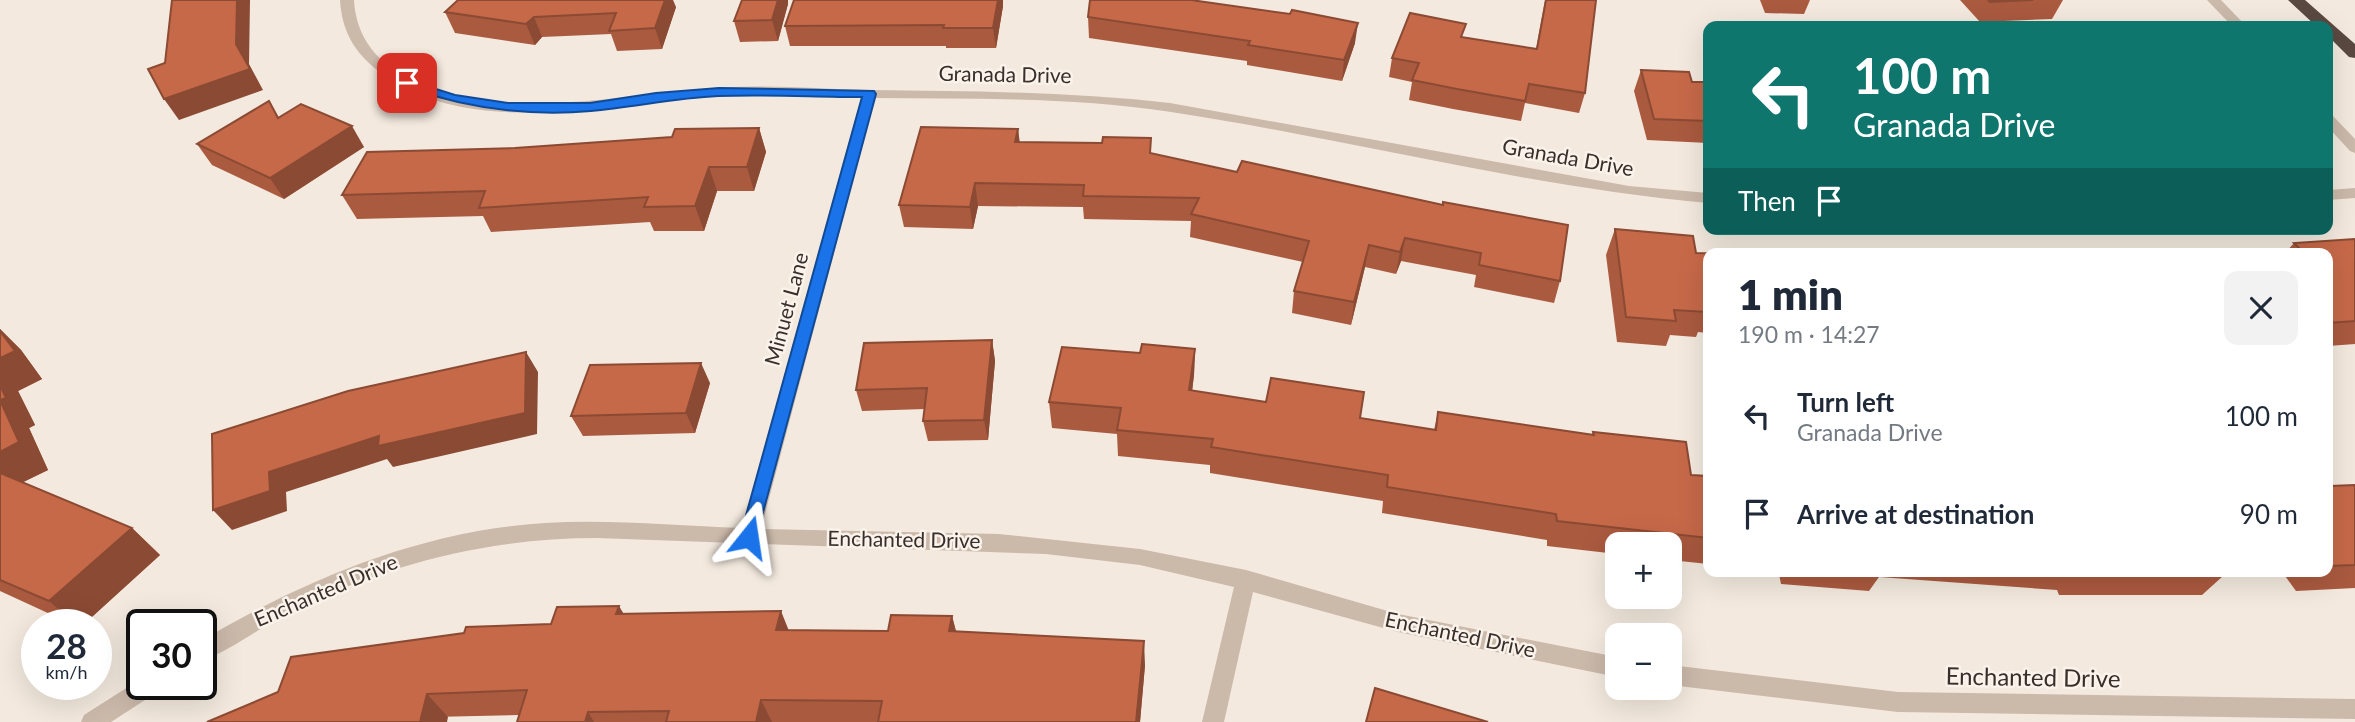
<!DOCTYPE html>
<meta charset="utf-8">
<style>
:root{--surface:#fff;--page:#f2f2f3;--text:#1f2937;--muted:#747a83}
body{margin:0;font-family:Lato,sans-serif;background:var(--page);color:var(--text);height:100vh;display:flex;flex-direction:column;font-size:26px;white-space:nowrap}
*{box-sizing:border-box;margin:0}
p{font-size:23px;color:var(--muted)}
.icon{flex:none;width:38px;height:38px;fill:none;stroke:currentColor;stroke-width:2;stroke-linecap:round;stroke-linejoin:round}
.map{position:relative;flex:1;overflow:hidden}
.panel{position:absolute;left:1703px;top:248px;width:630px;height:329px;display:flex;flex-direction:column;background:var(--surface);border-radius:14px;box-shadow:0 7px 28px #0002}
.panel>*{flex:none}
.banner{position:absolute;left:1703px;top:21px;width:630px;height:214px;border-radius:14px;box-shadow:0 7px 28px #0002;background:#0f766e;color:#fff;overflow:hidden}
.controls{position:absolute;left:1605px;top:532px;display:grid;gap:14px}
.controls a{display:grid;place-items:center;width:77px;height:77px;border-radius:14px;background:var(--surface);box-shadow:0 7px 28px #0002;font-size:35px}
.speed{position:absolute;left:21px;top:609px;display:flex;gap:14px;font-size:35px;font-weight:700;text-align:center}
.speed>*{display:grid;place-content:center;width:91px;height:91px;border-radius:50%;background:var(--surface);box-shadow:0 7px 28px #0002;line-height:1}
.speed small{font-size:18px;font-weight:400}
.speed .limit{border:4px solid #111;border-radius:10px;background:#fff;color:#111}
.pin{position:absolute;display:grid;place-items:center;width:60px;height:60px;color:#fff;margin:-30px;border-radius:14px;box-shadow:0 4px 10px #0006}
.me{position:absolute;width:77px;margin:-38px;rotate:15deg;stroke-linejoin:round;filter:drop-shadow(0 0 5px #0008)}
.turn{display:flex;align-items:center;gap:24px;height:147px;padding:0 35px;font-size:32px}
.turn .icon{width:91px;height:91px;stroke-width:2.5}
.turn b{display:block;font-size:49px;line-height:60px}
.then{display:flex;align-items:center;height:66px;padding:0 35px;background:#0003;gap:14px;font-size:26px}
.round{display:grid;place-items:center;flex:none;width:74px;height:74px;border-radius:14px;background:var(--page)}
.headline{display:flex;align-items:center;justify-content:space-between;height:119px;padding:0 35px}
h1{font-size:42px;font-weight:800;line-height:52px}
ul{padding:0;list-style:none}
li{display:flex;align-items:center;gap:21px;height:98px;padding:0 35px}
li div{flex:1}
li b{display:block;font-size:26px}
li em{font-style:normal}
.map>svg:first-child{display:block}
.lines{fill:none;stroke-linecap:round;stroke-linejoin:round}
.minor{fill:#cbb9aa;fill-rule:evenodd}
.highway{fill:#5a4941;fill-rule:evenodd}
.wall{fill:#aa5a3f}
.shaded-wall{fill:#8b4a33}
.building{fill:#c66949;stroke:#8b4a33;stroke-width:2}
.route{fill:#1a73e8;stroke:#114b97;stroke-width:2}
.labels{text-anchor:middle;stroke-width:5;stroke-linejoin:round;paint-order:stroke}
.street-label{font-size:21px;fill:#392e29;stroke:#faf3eb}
.near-street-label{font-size:24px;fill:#392e29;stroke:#faf3eb}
</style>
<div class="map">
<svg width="2355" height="722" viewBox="0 0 2355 722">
<rect width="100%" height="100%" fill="#f3e9de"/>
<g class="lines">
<g class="minor">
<path d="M340,0h14c3,56 48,81 98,94 91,23 187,-3 279,-7 46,-2 92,2 138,3 101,1 201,2 301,13l459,83 79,7v10c-181,-16 -358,-64 -537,-91 -97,-15 -198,-13 -296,-14l-114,431 238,5 141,15 106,21 152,44 219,43v20l-219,-45 -145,-40 -29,130h-22l32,-135 -94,-22 -94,-11 -449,-16c-109,0 -210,26 -307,74 -30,15 -58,38 -89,49v-20c104,-62 222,-111 344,-118 66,-4 131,3 197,5l119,-430c-48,-1 -96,-5 -144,-2 -104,6 -236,43 -329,-18 -30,-20 -46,-43 -48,-78z"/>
<polygon points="2207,0 2221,0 2246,26 2232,26"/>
<polygon points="2328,114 2333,116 2355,139 2355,153 2350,151 2328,127"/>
<polygon points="2355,188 2355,198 2328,200 2328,190"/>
<polygon points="1670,665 1898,692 2355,699 2355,719 1898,712 1670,685"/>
<polygon points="142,678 142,684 162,684 159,691 111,722 81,722 84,715"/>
</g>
<polygon class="highway" points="2288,0 2305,0 2355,44 2355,58 2349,57 2328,36 2328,26 2316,26"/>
</g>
<g class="wall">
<polygon points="742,0 788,0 788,4 778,41 740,42 734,21"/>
<polygon points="794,0 1003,0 1003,6 996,48 946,48 946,46 790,46 785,26"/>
<polygon points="1545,0 1596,0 1585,93 1579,113 1525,103 1521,121 1453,109 1409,100 1412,82 1389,77 1392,58 1463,37 1536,49"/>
<polygon points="1760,0 1810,0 1804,14 1765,13"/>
<polygon points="1960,0 2063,0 2052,19 1980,22"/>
<polygon points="676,7 662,49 617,51 611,34 542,37 535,45 455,33 445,12"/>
<polygon points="1088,17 1355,43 1342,81 1247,65 1247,61 1089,38"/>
<polygon points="1641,70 1692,82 1708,82 1708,143 1647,140 1634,91"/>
<polygon points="269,101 279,118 364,147 284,199 212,165 197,144"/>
<polygon points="759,128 766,152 754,191 717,191 704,231 654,231 650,222 491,232 483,216 357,219 342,195 515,148 672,137"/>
<polygon points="1018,129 1019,142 1151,153 1237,172 1242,161 1560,281 1554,303 1474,287 1476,275 1401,261 1396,274 1365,267 1351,325 1292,313 1294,291 1303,262 1190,237 1191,221 1084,219 1083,207 978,206 973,229 904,227 899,205"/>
<polygon points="1615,229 1696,253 1708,254 1708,333 1698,332 1696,337 1670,335 1666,346 1617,342 1606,255"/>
<polygon points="2355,239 2355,344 2328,346 2328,254 2286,252 2294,243"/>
<polygon points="0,329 21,350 42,379 18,391 35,425 29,428 48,470 23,482 132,528 160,555 83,625 74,625 0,591"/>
<polygon points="992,340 995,361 988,440 928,441 923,421 925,409 862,411 856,390"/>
<polygon points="1195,349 1194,375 1192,391 1434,430 1438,412 1592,435 1593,432 1691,475 1708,476 1708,564 1670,560 1670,544 1617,544 1617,554 1547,546 1547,540 1382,513 1383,501 1210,473 1210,465 1118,456 1117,434 1052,428 1049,402 1140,353"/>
<polygon points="710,383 695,433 583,436 571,416"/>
<polygon points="2328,484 2330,486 2355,485 2355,588 2296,591 2283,573 2223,576 2202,595 2059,595 2057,590 1879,577 1869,591 1781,584 1779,574 1757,572 2328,572"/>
<polygon points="623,614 789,630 888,631 952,616 956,631 1145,665 1140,722 517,722 519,715 207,722 551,624"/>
</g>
<g class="shaded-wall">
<polygon points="237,0 250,0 249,64 263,90 179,120 164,99 236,44"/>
<polygon points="665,0 673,0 676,7 662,49 655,28"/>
<polygon points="778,0 788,0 788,4 778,41 772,20"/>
<polygon points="998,0 1003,0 1003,6 996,48 993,28"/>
<polygon points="534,17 542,37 535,45 526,24"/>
<polygon points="1358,23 1355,43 1342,81 1344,60"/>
<polygon points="352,126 364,147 284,199 270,178"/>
<polygon points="759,128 766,152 754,191 747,167"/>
<polygon points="1018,129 1021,151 1015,142"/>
<polygon points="709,167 717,191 704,231 695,206"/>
<polygon points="975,183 978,206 973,229 970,207"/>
<polygon points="1405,238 1401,261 1396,274 1400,252"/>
<polygon points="1369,245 1365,267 1351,325 1354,302"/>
<polygon points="0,329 21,350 42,379 18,391 35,425 29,428 48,470 7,490 0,484"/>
<polygon points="992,340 995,361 988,440 984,420"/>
<polygon points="1195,349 1194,375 1189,416 1189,390"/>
<polygon points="526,352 538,372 537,434 393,467 387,459 286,492 287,511 232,530 213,510 269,472"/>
<polygon points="701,363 710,383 695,433 686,413"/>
<polygon points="132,528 160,555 83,625 77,625 49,601"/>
<polygon points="619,606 634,631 616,614"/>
<polygon points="781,611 791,636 776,630"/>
<polygon points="952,616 958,640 949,631"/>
<polygon points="1144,641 1145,665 1140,722 1136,722"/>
<polygon points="427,694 448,717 447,722 420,722"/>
<polygon points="761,700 772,722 756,722"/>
<polygon points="588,712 594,722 585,722"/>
</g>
<g class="building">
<polygon points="172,0 237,0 236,44 250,69 164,99 148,69 165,63"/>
<polygon points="458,0 665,0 655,28 609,31 616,13 534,17 526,24 445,12"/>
<polygon points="742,0 778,0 772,20 734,21"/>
<polygon points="794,0 998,0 993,28 943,28 944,25 785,26"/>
<polygon points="1090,0 1191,0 1290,14 1292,10 1358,23 1344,60 1248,45 1250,41 1088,17"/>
<polygon points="1546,0 1596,0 1585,93 1529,84 1525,101 1457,89 1412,80 1419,63 1392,58 1410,13 1466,24 1461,37 1537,49"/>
<polygon points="1988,0 2033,0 1990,2"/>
<polygon points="1641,70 1689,72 1692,82 1708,82 1708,121 1654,119"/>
<polygon points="269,101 278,118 301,104 352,126 270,178 197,144"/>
<polygon points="921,127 1018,129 1015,142 1102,143 1103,137 1151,138 1150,153 1237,172 1242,161 1443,205 1443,202 1568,225 1560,281 1479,265 1481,253 1405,238 1400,252 1369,245 1354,302 1294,291 1309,241 1191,214 1199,198 1083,196 1084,185 975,183 970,207 899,205"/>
<polygon points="759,128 747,167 709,167 695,206 644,207 648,197 479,208 485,191 342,195 367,152 515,148 672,137 675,129"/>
<polygon points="1615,229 1693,236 1696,253 1735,254 1708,254 1708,307 1706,307 1707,312 1674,310 1676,321 1626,317"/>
<polygon points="2355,239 2355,321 2328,323 2328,254 2264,254 2302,251 2294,243"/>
<polygon points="1798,250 1860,252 1861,254 1800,254"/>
<polygon points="0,331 15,351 0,358"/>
<polygon points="992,340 984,420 923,421 927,388 856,390 864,343"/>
<polygon points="1142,344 1195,349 1189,390 1266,402 1271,378 1364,392 1360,418 1436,430 1438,412 1594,435 1593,432 1686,442 1691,475 1708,476 1708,538 1557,521 1556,514 1387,487 1388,475 1211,447 1213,439 1117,430 1121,408 1049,402 1062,347 1140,353"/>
<polygon points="526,352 525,413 378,446 379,436 269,472 270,491 213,510 212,434 348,391"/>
<polygon points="701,363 686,413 571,416 590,365"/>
<polygon points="0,385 6,398 0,400 19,442 0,452"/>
<polygon points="0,473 132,528 49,601 0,580"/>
<polygon points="2328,484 2330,486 2355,485 2355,565 2328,566"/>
<polygon points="619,606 616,614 781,611 776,630 888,631 891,615 952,616 949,631 1144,641 1136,722 878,722 882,701 761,700 756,722 666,722 669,711 588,712 585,722 517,722 527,690 427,694 420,722 207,722 278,692 291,657 464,633 466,627 551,624 557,607"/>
<polygon points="1375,688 1488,722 1366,722"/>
</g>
<path class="route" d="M407,80l48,15 53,8h82l66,-10 63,-5 155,3 2,3 -121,448 -6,2 -6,-2 -3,-5 122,-440c-48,0 -96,-3 -144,-1 -43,2 -84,11 -127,15 -66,6 -126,-3 -188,-25l-2,-3z"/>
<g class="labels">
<g class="street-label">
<text transform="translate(1005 75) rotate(1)" y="7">Granada Drive</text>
<text transform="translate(1568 158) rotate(10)" y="7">Granada Drive</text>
<text transform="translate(787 309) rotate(-75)" y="7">Minuet Lane</text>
<text transform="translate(904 540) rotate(1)" y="7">Enchanted Drive</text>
<text transform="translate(326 591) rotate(-23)" y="7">Enchanted Drive</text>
<text transform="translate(1460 635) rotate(12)" y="7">Enchanted Drive</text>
</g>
<g class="near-street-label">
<text transform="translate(2033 678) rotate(1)" y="8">Enchanted Drive</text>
</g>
</g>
</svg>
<div class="controls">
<a>+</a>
<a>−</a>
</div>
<div class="speed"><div>28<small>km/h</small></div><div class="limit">30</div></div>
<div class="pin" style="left:407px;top:83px;background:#d93025"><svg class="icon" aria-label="arrive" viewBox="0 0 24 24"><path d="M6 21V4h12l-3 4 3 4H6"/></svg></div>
<svg class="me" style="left:749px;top:537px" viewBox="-20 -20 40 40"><path d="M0-17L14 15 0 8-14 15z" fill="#1a73e8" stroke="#fff" stroke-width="4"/></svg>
<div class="banner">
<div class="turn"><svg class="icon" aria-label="left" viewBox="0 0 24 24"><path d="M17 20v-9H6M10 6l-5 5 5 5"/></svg><div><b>100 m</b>Granada Drive</div></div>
<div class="then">Then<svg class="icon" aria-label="arrive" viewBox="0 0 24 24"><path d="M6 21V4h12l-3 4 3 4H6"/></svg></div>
</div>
<section class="panel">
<div class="headline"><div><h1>1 min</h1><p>190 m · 14:27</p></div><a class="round"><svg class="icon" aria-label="close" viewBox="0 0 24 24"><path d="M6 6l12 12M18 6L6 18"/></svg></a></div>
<ul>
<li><svg class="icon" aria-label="left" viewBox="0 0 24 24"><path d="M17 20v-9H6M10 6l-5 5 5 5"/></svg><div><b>Turn left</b><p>Granada Drive</p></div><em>100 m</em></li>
<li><svg class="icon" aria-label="arrive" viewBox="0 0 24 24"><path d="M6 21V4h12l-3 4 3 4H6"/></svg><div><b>Arrive at destination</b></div><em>90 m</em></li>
</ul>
</section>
</div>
